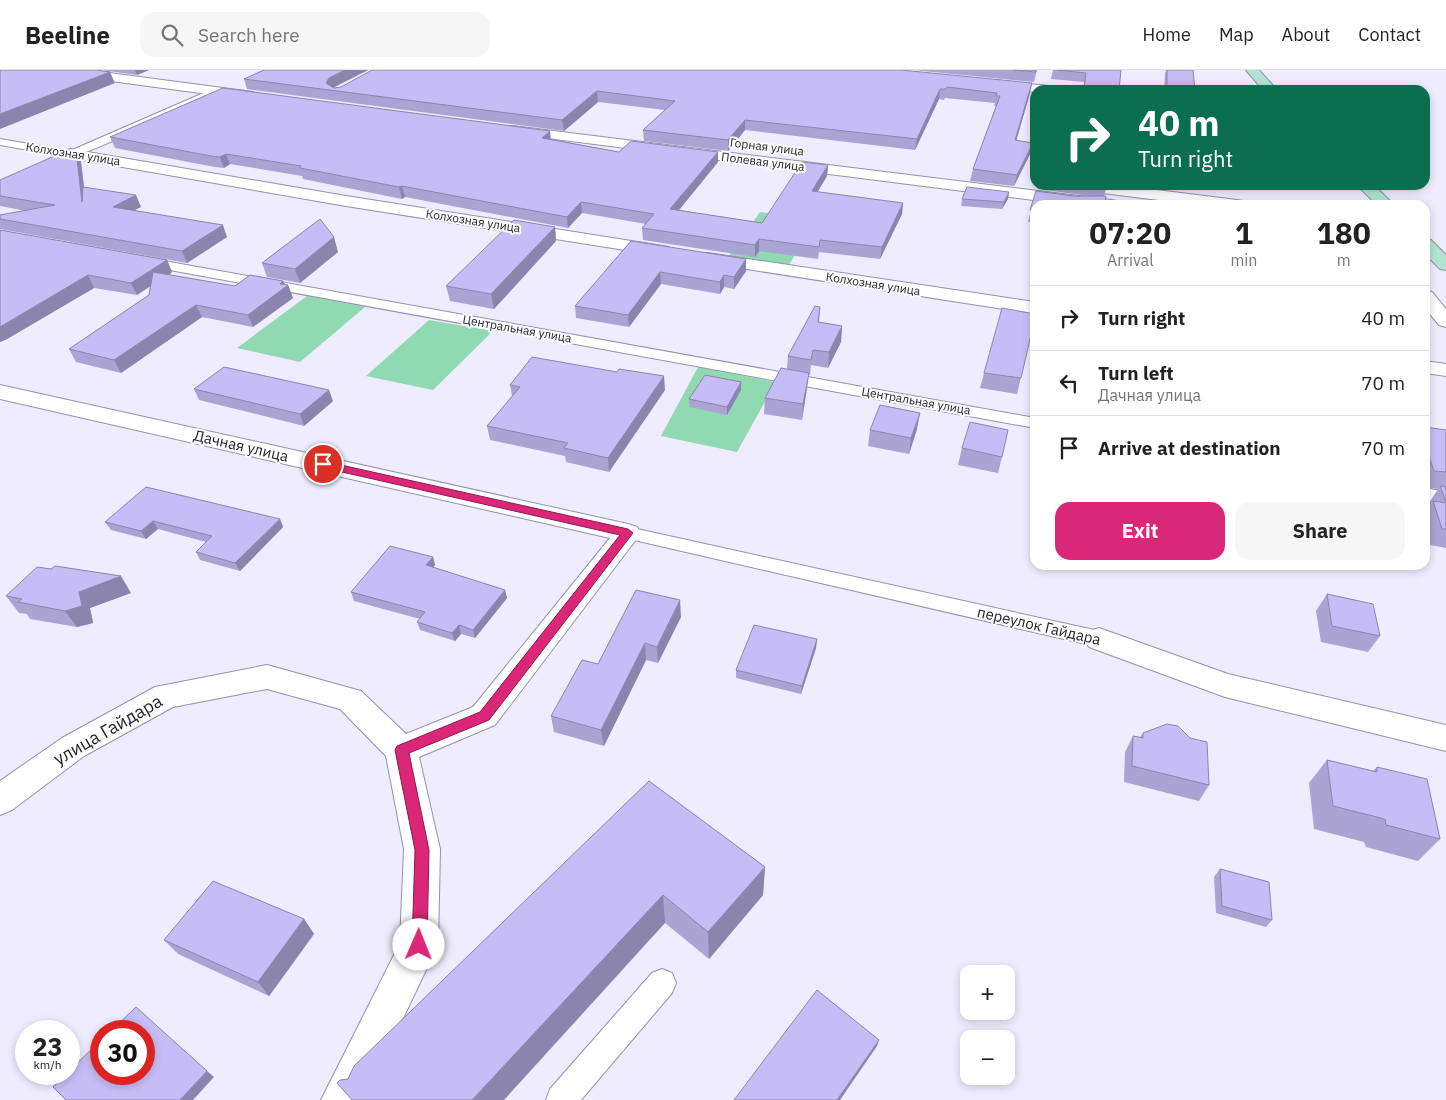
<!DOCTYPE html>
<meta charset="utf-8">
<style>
:root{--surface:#fff;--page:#f6f6f6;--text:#222;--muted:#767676;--line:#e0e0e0;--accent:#db2777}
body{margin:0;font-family:"IBM Plex Sans",sans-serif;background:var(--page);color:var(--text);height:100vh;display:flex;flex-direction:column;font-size:19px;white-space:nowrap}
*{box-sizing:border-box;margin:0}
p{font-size:16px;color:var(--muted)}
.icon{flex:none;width:28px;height:28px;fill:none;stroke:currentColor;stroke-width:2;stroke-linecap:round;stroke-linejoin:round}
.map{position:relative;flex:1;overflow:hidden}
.panel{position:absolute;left:1030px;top:130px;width:400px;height:370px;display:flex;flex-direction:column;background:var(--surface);border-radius:15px;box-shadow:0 2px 8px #0003}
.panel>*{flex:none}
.hud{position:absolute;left:1030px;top:15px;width:400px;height:105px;border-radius:15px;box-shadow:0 2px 8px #0003;background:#0b6e4f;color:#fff;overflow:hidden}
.tools{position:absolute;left:960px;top:895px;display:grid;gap:10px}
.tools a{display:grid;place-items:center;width:55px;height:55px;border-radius:10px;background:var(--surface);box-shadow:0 2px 8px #0003;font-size:25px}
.speed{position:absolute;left:15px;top:950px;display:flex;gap:10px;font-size:25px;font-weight:700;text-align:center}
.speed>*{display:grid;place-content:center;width:65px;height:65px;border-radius:50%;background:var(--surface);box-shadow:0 2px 8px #0003;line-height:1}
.speed small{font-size:12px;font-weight:400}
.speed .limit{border:8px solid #d22;background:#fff;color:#111}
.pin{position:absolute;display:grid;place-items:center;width:42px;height:42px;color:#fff;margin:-21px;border:2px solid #fff;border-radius:50%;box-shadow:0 1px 5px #0007}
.me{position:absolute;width:55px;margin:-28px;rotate:1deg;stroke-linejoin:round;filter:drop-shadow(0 0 4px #0008)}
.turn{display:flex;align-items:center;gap:18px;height:105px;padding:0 25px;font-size:22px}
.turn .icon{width:65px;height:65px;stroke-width:2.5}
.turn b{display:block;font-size:35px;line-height:42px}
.eta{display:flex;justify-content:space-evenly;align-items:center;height:85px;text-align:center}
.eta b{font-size:30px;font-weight:700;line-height:35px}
.primary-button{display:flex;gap:10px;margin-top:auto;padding:10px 25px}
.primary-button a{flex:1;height:58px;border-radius:15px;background:var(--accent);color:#fff;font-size:20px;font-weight:700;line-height:58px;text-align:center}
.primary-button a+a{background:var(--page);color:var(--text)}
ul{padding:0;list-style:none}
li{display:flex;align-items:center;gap:15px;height:65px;padding:0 25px;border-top:1px solid var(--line)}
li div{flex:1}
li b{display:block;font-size:19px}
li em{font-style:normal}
header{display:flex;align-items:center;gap:30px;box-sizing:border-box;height:70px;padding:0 25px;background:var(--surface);border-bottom:1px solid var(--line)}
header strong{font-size:24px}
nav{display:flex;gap:28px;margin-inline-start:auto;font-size:18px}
.search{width:350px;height:45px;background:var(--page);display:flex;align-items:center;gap:12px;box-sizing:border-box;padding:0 18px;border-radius:15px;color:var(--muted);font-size:19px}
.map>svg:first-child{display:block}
.green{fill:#8fdab1}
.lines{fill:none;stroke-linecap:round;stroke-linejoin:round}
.service-casing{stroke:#9590ad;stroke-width:2}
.minor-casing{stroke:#9590ad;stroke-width:2}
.secondary-casing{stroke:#9590ad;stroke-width:2}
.service{fill:#fff;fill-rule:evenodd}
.minor{fill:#fff;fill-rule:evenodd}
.secondary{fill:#b3e4d2;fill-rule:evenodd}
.wall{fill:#aba3d4}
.shaded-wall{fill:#8b84ac}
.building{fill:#c7bdf6;stroke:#8b84ac}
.route{fill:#db2777;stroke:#8e194d}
.labels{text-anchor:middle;stroke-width:4;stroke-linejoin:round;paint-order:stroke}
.far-street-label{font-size:12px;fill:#211f2a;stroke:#fcfcfc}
.street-label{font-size:15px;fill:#211f2a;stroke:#fcfcfc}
.near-street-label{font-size:18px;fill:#211f2a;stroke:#fcfcfc}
</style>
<header>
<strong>Beeline</strong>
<div class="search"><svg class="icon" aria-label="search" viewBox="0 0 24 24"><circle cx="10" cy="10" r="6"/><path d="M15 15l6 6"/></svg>Search here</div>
<nav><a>Home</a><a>Map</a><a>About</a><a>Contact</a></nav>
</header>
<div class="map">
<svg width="1446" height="1030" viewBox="0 0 1446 1030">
<rect width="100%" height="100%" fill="#eeecfe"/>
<g class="green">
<polygon points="760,142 815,150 789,195 729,186"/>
<polygon points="307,226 365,237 300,292 237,278"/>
<polygon points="429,250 493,261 433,320 366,306"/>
<polygon points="698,297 776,312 737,382 661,366"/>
</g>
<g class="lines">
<defs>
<g id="service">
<path d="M215,18l5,3 -2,2c-24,11 -152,73 -168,69l-2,-2 9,-5 -57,-10v-6l70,12z"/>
<polygon points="142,187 1035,348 1035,358 137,194 135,191"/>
<polygon points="1425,418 1446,422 1446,434 1425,430"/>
<polygon points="628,457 1099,561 1106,563 1110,569 1106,575 1099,577 621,467 619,463 621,459"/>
<polygon points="662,899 672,903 676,913 672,923 581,1030 546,1030 550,1019 652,903"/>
</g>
<g id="minor">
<polygon points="52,0 87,0 253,22 260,26 253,30 58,4"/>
<polygon points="993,10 1049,16 1056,20 1035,20 1035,22 988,17 986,14 988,11"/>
<polygon points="513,56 1111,130 1117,131 1119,135 1072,135 508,63 506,60 508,57"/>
<polygon points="70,79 346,126 663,176 669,177 672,181 669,185 663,186 346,136 65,87 62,84 65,81"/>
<polygon points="1080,115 1117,115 1237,130 1243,131 1245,135 1198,135 1087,121 1081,119"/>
<polygon points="708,183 1035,232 1035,244 702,192 699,188 702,184"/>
<polygon points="1425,220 1432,222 1446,239 1446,257 1439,255 1425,238"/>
<polygon points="1425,291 1446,294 1446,306 1425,303"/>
<polygon points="0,315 628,454 637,457 641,463 495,655 419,687 440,779 438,875 364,1030 321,1030 400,873 404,779 386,686 340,639 267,619 173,637 84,686 12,740 0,745 0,711 62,668 155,617 267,595 361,621 406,664 473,637 610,468 0,329"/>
<polygon points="1099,558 1228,604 1446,655 1446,681 1225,627 1089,577 1084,569 1089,561"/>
</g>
<g id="secondary">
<polygon points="1246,0 1259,0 1277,20 1263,20"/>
<polygon points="1357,115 1374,115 1394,135 1377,135"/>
<polygon points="1425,169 1431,170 1446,185 1446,200 1440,199 1425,184"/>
</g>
</defs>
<use href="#service" class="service-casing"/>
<use href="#minor" class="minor-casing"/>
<use href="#secondary" class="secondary-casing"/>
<use href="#service" class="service"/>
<use href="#minor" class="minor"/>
<use href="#secondary" class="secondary"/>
</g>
<g class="wall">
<polygon points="101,0 149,0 137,5"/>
<polygon points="264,0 368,0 333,18 334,18 901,0 1030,23 1016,71 1030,84 1014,116 970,111 973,99 996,36 994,36 995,33 945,28 944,30 939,29 915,80 745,60 728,81 644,71 643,60 665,40 598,32 564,61 247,19 244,9"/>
<polygon points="913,0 1037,0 1034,12"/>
<polygon points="1053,0 1121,0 1119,20 1083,20 1084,12 1051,9"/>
<polygon points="1166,0 1193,0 1195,20 1164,20 1165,4"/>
<polygon points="110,67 551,69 619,82 718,82 718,92 679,140 762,153 828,95 827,106 817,122 903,133 902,144 880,189 819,182 818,189 759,181 755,187 643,170 642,158 646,154 582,143 568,158 405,127 402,129 303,109 302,106 230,94 224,98 215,97 115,78"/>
<polygon points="81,92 84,117 141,137 134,140 227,167 187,193 0,159 0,145 26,141 0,136 0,110"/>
<polygon points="1038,115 1107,115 1104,126 1106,126 1105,135 1035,135 1035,152 1028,152 1036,121 1074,126 1090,126 1037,119"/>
<polygon points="1009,122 1008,129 1002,139 961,136 962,129"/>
<polygon points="555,157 556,171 494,239 450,231 446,216"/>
<polygon points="0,160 167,190 172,202 169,205 235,216 283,211 285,214 288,215 293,228 253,257 202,247 121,303 76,292 69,279 149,225 150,216 137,225 94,218 7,269 0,272"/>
<polygon points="631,171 746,189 746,201 734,219 724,217 720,224 661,214 629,257 576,248 575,236"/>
<polygon points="338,182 300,213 267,207 262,193"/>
<polygon points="820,237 819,252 842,256 841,272 828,298 811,295 810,305 808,305 807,318 802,350 764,344 765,328 787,299 788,286"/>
<polygon points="1035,248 1017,324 980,318 984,303"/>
<polygon points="741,312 741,320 727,345 690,337 689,329"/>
<polygon points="510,315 665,320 609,402 566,392 565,386 490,370 487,356 512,326"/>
<polygon points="194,319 333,331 304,356 199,330"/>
<polygon points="1425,357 1446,360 1446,478 1430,475 1425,457 1425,443 1430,436 1429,433 1438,419 1425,417"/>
<polygon points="917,359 909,384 868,376 870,360"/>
<polygon points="962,378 1002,387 998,403 958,395"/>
<polygon points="280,449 283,457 240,501 200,490 196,482 206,472 158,459 146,469 111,460 105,452"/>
<polygon points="433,487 435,495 433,497 505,520 507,528 475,568 461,564 455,571 420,560 417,552 420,549 354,531 351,522"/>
<polygon points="131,523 90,538 93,553 77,557 30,549 27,544 19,543 6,526"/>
<polygon points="1327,524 1380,566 1368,582 1321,572 1316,541"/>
<polygon points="681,547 658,593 646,590 604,676 554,662 551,646 598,594"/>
<polygon points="817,569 816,578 801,624 736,608 736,600"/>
<polygon points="1143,663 1209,715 1199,731 1124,712 1125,682 1133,666 1140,667"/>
<polygon points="1327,690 1373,701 1377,697 1440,769 1418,791 1366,777 1364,772 1314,759 1309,713"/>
<polygon points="649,711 765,797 763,825 709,889 665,853 348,1009"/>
<polygon points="1220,799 1272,850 1266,857 1216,843 1214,807"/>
<polygon points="304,849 314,864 269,926 178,884 164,870"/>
</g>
<g class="shaded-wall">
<polygon points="135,0 149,0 137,5"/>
<polygon points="345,0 368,0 332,18 326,13 329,8"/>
<polygon points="110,2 115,13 0,59 0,44"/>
<polygon points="1032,13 1030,23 1013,82 1015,70"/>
<polygon points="940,19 939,29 915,80 917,69"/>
<polygon points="597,21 598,32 564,61 562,50"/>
<polygon points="745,50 745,60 728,81 728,70"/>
<polygon points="550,61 551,71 542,68"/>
<polygon points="1033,73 1030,84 1014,116 1017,105"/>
<polygon points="76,81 81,92 87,143 82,132"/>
<polygon points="718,82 718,92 670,151 670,139"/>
<polygon points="226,84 230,94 224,98 220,87"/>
<polygon points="828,95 827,106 811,133 812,121"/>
<polygon points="402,116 405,127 402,129 399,117"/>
<polygon points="1009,122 1008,129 1002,139 1004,132"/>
<polygon points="136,125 141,137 119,148 113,137"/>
<polygon points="581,132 582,143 568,158 567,147"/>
<polygon points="903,133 902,144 880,189 882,177"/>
<polygon points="223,155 227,167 187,193 182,181"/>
<polygon points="555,157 556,171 494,239 491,224"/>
<polygon points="334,167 338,182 300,213 295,199"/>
<polygon points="759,169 759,181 755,187 755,175"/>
<polygon points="746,189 746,201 734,219 734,207"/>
<polygon points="167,190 172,202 137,225 131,213"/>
<polygon points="660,202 661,214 629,257 628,245"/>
<polygon points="88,205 94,218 7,269 0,272 0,257"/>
<polygon points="724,205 724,217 720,224 720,212"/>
<polygon points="283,211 286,217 288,215 293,228 253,257 248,245"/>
<polygon points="196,235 202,247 121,303 114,290"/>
<polygon points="842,256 841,272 828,298 829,282"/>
<polygon points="809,303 807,318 802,350 803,334"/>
<polygon points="664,306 665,320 609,402 608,388"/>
<polygon points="741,312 741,320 727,345 727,337"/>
<polygon points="329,320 333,331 304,356 300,344"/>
<polygon points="920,343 917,359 909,384 911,368"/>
<polygon points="280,449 283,457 240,501 235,493"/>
<polygon points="153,451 158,459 146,469 141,461"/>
<polygon points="433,487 435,495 428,503 426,495"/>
<polygon points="121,506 131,523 90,538 93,553 77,557 65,541 79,522"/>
<polygon points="505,520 507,528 475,568 473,560"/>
<polygon points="680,530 681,547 658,593 657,577"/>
<polygon points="459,555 461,564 455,571 452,563"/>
<polygon points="817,569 816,578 801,624 802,616"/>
<polygon points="645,573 646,590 604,676 601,660"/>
<polygon points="765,797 763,825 709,889 708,862"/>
<polygon points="663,825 665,853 504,1030 472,1030"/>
<polygon points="304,849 314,864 269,926 258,912"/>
<polygon points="879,970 877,976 840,1030 837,1030"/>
<polygon points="207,1001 214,1007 193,1030 180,1030"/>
</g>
<g class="building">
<polygon points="0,0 96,0 110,2 0,44"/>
<polygon points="264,0 345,0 329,8 326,13 334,18 341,17 372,0 901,0 1032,13 1015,70 1033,73 1017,105 973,99 1000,26 996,26 997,23 947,17 946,19 940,19 917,69 745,50 728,70 643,60 675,31 597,21 562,50 244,9"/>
<polygon points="1013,0 1036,0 1036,2"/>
<polygon points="1057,0 1121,0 1119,20 1084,20 1086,3"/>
<polygon points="1167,0 1193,0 1195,20 1167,20"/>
<polygon points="223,18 550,61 542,68 619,82 631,71 718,82 670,139 762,153 802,92 828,95 812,121 903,133 882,177 820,170 819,177 759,169 755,175 642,158 654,144 581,132 567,147 402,116 399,117 300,98 301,96 226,84 220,87 211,86 110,67"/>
<polygon points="68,80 76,81 82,132 83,117 136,125 113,137 223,155 182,181 0,149 0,145 55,135 0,126 0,110"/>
<polygon points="967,117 1009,122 1004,132 962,129"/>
<polygon points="1036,121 1074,126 1106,126 1105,135 1035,135 1035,141 1030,140"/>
<polygon points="320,149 334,167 295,199 262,193"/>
<polygon points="514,150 555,157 491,224 446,216"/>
<polygon points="0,160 167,190 131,213 88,205 0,257"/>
<polygon points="631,171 746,189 734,207 724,205 720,212 660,202 628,245 575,236"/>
<polygon points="153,202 235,216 250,205 283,211 280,214 288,215 248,245 196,235 114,290 69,279 149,225"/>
<polygon points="815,236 820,237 818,252 842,256 829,282 813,280 811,290 788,286"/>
<polygon points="1002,238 1035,244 1035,248 1021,308 984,303"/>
<polygon points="532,287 617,302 619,299 664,306 608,388 564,378 568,373 487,356 520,317 510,315"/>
<polygon points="224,297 329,320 300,344 194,319"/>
<polygon points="781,298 809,303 803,334 765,328"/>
<polygon points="705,305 741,312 727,337 689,329"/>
<polygon points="880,335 920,343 911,368 870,360"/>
<polygon points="970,352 1008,360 1002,387 962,378"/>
<polygon points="1425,357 1446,360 1446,402 1434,401 1425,376"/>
<polygon points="1440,416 1446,417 1446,432"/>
<polygon points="146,417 280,449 235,493 196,482 212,466 153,451 141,461 105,452"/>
<polygon points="1433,431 1446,433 1446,459 1442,459"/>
<polygon points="390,476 433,487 426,495 505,520 473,560 459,555 452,563 417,552 425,542 351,522"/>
<polygon points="55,496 121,506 79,522 82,536 65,541 18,532 22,529 6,526 37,497 51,499"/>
<polygon points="636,520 680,530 657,577 645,573 601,660 551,646 582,590 598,594"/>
<polygon points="1327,524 1373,534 1380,566 1332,556"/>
<polygon points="754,555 817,569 802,616 736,600"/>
<polygon points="1167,654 1178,656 1190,668 1207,672 1209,715 1132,696 1133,666 1143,668 1143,663"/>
<polygon points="1327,690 1377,702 1377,697 1427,709 1440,769 1386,755 1385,749 1333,736"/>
<polygon points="649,711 765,797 708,862 663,825 472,1030 352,1030 337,1013 340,1010 348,1009 354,996"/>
<polygon points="1220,799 1269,812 1272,850 1222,836"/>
<polygon points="213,811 304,849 258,912 164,870"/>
<polygon points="817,920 879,970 837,1030 734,1030"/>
<polygon points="136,937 207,1001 180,1030 66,1030 53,1017 66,1004 69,1004 69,1001 101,970 101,1004 144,1004 144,961 111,961"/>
</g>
<polygon class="route" points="323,391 628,459 633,463 489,650 409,683 429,780 427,875 425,881 419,883 414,881 412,875 415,780 395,680 397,676 480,642 620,465 320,397 318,394"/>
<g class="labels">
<g class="far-street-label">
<text transform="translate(767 77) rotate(7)" y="4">Горная улица</text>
<text transform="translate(73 84) rotate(9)" y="4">Колхозная улица</text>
<text transform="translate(763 92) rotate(7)" y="4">Полевая улица</text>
<text transform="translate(473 151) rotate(9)" y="4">Колхозная улица</text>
<text transform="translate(873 214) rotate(9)" y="4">Колхозная улица</text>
<text transform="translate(517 259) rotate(10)" y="4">Центральная улица</text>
<text transform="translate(916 331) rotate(10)" y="4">Центральная улица</text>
</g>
<g class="street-label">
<text transform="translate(241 376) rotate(13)" y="5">Дачная улица</text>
<text transform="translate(1039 556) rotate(13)" y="5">переулок Гайдара</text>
</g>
<g class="near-street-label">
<text transform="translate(108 660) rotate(-30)" y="6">улица Гайдара</text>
</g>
</g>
</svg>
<div class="tools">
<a>+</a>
<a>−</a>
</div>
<div class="speed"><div>23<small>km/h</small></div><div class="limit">30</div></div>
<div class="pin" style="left:323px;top:394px;background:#d93025"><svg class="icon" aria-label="arrive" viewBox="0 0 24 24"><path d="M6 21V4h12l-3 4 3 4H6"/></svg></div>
<svg class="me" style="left:419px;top:875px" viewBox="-20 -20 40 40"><circle r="19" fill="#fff"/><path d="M0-13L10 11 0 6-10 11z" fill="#db2777"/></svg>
<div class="hud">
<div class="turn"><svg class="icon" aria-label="right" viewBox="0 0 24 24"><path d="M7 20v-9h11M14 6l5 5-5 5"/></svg><div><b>40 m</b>Turn right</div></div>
</div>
<section class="panel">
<div class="eta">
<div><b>07:20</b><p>Arrival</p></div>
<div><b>1</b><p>min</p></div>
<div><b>180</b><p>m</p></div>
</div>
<ul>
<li><svg class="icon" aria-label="right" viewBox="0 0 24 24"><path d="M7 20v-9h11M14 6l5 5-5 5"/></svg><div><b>Turn right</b></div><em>40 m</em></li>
<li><svg class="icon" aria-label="left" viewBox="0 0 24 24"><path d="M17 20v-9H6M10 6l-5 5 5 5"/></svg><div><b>Turn left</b><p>Дачная улица</p></div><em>70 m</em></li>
<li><svg class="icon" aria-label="arrive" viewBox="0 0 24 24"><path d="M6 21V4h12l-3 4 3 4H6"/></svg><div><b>Arrive at destination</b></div><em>70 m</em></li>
</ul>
<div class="primary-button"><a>Exit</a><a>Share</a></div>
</section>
</div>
